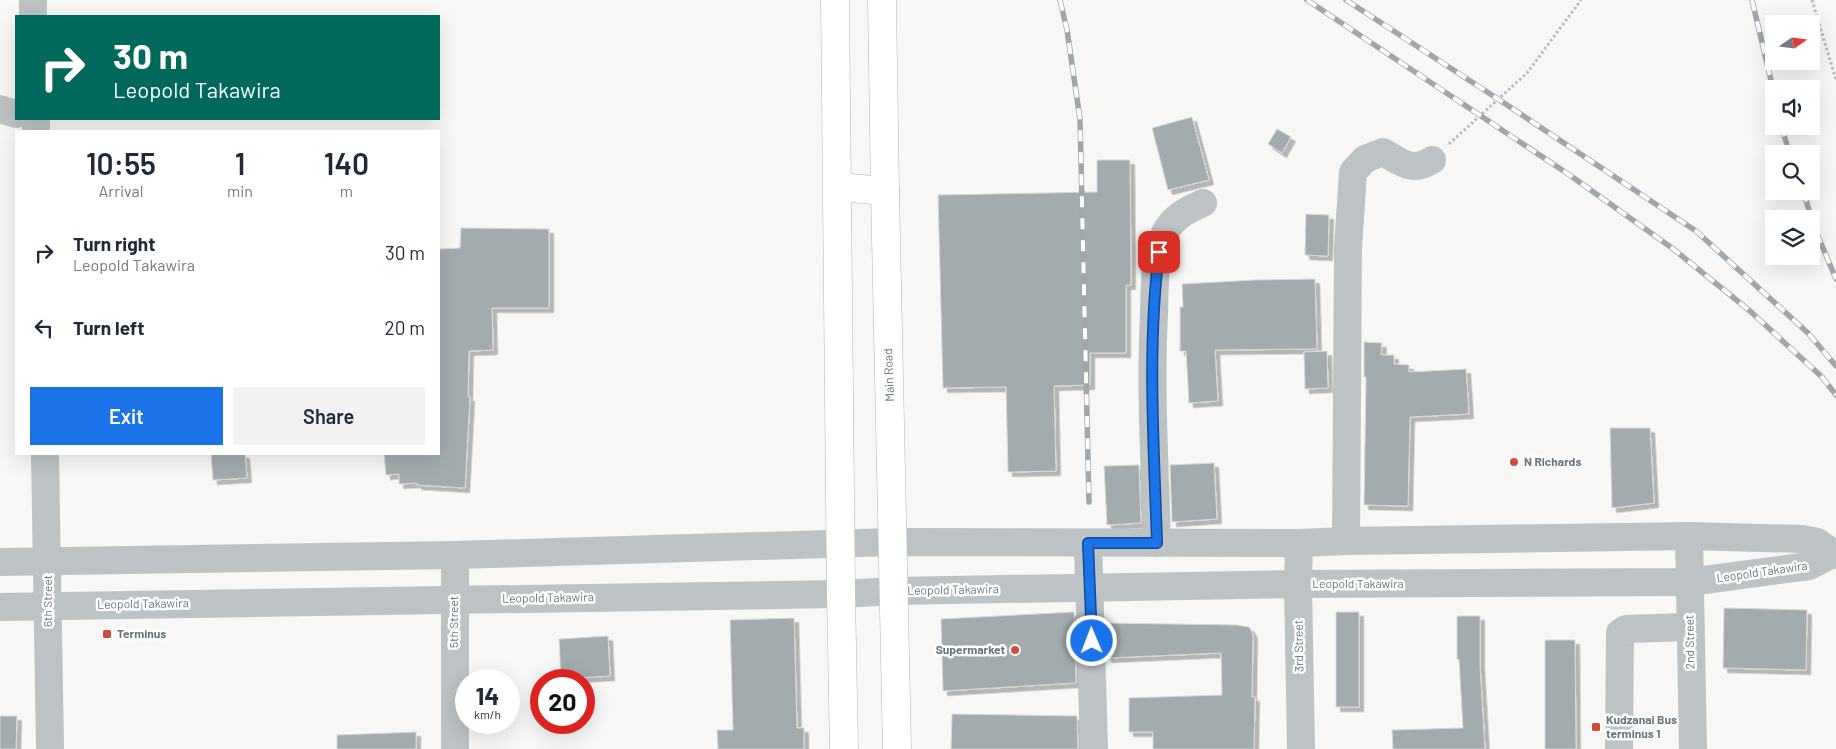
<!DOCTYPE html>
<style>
:root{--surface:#fff;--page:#f2f2f3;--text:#1f2937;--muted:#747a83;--accent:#1a73e8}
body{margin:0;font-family:Barlow,sans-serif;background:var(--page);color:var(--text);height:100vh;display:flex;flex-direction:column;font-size:19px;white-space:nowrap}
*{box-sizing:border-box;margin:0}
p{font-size:16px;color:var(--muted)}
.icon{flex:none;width:28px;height:28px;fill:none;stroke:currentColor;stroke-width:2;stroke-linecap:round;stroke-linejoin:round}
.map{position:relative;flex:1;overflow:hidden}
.side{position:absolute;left:15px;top:130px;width:425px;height:325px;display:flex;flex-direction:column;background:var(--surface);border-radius:0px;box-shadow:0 5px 20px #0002}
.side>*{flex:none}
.guide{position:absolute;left:15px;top:15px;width:425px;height:105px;border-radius:0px;box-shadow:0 5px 20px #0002;background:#00695c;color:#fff;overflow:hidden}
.needle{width:32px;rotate:76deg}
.controls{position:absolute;left:1765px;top:15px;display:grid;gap:10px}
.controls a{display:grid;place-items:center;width:55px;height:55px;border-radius:0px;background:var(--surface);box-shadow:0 5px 20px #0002;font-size:25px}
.speed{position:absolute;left:455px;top:669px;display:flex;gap:10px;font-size:25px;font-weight:700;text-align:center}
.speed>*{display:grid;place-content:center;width:65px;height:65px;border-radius:50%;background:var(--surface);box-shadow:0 5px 20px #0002;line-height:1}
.speed small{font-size:12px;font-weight:400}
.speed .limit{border:8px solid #d22;background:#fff;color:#111}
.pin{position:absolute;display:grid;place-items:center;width:42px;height:42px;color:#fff;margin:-21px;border-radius:10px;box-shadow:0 2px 8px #0006}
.me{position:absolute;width:55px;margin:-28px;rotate:359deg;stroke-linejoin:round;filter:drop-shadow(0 0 4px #0008)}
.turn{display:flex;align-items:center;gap:18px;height:105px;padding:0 15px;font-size:22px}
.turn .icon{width:65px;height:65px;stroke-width:2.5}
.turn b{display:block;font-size:35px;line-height:42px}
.eta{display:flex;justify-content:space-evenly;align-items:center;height:85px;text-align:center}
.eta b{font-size:30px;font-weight:600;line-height:35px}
.button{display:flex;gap:10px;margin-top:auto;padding:10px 15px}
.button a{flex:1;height:58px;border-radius:0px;background:var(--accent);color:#fff;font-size:20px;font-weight:600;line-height:58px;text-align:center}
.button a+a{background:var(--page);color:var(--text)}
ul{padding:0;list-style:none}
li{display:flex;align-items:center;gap:15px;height:75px;padding:0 15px}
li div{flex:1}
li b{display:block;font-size:19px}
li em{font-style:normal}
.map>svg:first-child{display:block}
.building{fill:#a2acaf;stroke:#d9d9d7;filter:url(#shadow)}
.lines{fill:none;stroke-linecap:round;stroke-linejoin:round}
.major-casing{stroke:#b1b6b8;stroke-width:29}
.path{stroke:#b7bbbc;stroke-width:3;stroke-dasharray:2.5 2.5;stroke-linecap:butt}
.minor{stroke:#bdc2c4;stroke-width:28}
.major{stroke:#fff;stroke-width:28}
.rail-casing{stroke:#9fa7aa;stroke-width:5.5}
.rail{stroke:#fff;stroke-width:4;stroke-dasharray:11;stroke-linecap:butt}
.route-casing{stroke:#114b97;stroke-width:12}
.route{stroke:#1a73e8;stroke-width:9}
.poi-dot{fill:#cf4c3d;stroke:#fff;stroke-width:2}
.labels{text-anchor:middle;stroke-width:5;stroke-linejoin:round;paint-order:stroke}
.street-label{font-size:12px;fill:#66767c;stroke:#fff}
.poi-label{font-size:12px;font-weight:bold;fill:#66767c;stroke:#fff;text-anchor:start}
</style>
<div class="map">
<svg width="1836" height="749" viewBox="0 0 1836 749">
<defs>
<filter id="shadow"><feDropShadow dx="4.5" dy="4.5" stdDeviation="0" flood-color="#0004"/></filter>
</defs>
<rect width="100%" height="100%" fill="#f7f7f5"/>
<g class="building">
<polygon points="1192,117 1209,180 1168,190 1152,128"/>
<polygon points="1277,129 1291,137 1282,153 1268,144"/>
<polygon points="1097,160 1130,160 1131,285 1126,285 1126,353 1090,353 1090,385 1054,386 1056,471 1008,472 1006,387 943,388 938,195 1097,192"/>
<polygon points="1306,214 1329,215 1328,256 1305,255"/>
<polygon points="461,228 549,229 549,308 492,308 493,350 469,351 468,397 470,397 465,488 417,485 417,483 399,484 399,474 386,475 384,454 439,454 439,249 460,248"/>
<polygon points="1315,279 1317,349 1215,350 1218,401 1189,403 1186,351 1180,351 1180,307 1183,307 1182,284 1255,280"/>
<polygon points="1364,342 1382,343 1381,355 1394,355 1394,364 1409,365 1409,372 1466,369 1469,414 1410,417 1408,506 1364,505 1366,377 1364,377"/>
<polygon points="1327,351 1328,388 1305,389 1304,352"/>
<polygon points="1610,428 1650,428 1654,503 1612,508"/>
<polygon points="211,454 245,454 247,478 213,480"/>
<polygon points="1214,463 1217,519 1172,522 1170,465"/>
<polygon points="1139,465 1141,523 1107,525 1104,466"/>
<polygon points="1724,608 1807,610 1806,670 1723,668"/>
<polygon points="1074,612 1076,683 943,691 941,619"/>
<rect x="1336" y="612" width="23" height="95"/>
<polygon points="1457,616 1480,616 1480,665 1485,749 1393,749 1392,730 1463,728 1459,660 1457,659"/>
<polygon points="794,618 797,728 804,728 804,749 718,749 717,730 733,730 730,620"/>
<polygon points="1106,623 1237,625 1249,627 1253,634 1252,697 1255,697 1254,749 1153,749 1153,732 1129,732 1129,698 1222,695 1221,653 1107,658"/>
<polygon points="608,636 610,676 561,679 559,639"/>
<polygon points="1545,640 1575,640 1576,749 1545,749"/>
<polygon points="952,714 1077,716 1078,749 951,749"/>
<polygon points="0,716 17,716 16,749 0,749"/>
<polygon points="416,732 416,749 337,749 337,735"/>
</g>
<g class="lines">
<defs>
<g id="major">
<polyline points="835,0 841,594 844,749"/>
<polyline points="882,0 885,191 897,749"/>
<polyline points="838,187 885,191"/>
</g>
</defs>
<use href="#major" class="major-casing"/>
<g class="path">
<polyline points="1812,0 1836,80"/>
<polyline points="1449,144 1527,73 1581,0"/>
</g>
<g class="minor">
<polyline points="33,0 33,16"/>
<polyline points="0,109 16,114"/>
<polyline points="36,119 36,131"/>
<polyline points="45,454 50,749"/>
<polyline points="1689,536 1693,749"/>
<path d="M1346,541l2,-293 5,-76 12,-13 18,-7c18,10 29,21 49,8"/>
<polyline points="1088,543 1094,749"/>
<path d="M1157,543c-2,-76 -7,-152 -3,-228 1,-27 -1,-57 11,-82 8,-16 22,-23 38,-30"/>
<polyline points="1299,543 1298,584 1301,749"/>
<polyline points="455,555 455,749"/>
<polyline points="0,562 455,555 894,542 1299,543 1346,541 1689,536 1802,539 1817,542 1836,555"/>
<polyline points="0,607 841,594 894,591 1298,584 1689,582 1809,566 1834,553"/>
<polyline points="1619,749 1620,633 1626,629 1690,627"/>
</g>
<use href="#major" class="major"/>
<defs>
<g id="rail">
<polyline points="1060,0 1067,30 1080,119 1089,502"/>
<polyline points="1307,0 1571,176 1672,248 1750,311 1822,377 1836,395"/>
<polyline points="1346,0 1498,99 1696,231 1808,333 1836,366"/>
<polyline points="1752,0 1774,93"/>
<polyline points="1781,126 1790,154"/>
<polyline points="1803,191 1815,229 1836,279"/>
</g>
</defs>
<use href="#rail" class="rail-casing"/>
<use href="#rail" class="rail"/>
</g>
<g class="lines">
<defs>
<path id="route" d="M1092,641l-4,-98h69c-3,-97 -10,-194 2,-291"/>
</defs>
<use href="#route" class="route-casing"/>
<use href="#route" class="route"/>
</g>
<g class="poi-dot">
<circle cx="1514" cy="462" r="5"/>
<rect x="102" y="629" width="10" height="10" rx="2.5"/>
<circle cx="1015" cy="650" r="5"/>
<rect x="1591" y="722" width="10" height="10" rx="2.5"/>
</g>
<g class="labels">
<g class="street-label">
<text transform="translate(889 375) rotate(-92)" y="4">Main Road</text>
<text transform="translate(1762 572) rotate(-8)" y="4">Leopold Takawira</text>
<text x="1358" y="588">Leopold Takawira</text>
<text transform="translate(953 590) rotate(-1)" y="4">Leopold Takawira</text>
<text transform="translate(548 598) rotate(-1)" y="4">Leopold Takawira</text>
<text transform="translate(48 601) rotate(-90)" y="4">6th Street</text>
<text transform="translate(143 604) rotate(-1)" y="4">Leopold Takawira</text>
<text transform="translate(454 622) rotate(-90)" y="4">5th Street</text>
<text transform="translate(1690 642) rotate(-91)" y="4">2nd Street</text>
<text transform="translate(1299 646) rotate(-91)" y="4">3rd Street</text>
</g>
<g class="poi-label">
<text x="1524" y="466">N Richards</text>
<text x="117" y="638">Terminus</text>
<text x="1005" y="654" text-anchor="end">Supermarket</text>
<text x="1606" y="724">Kudzanai Bus<tspan x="1606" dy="14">terminus 1</tspan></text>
</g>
</g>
</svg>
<div class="controls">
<a><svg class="needle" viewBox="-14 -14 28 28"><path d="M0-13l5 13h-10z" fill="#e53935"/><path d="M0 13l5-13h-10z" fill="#747a83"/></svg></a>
<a><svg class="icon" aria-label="sound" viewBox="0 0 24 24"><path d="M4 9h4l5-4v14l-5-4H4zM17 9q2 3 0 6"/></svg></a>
<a><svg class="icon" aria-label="search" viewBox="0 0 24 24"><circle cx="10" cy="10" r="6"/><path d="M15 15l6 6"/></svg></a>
<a><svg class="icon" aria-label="layers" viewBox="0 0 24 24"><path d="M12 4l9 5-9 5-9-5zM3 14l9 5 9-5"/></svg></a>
</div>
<div class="speed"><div>14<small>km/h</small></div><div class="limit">20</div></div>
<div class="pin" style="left:1159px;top:252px;background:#d93025"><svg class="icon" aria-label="arrive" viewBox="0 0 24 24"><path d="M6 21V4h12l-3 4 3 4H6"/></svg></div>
<svg class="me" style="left:1092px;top:641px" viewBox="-20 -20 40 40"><circle r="17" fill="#1a73e8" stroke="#fff" stroke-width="3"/><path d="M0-11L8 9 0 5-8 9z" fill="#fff"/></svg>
<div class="guide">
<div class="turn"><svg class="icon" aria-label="right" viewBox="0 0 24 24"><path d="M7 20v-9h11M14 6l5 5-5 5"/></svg><div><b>30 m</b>Leopold Takawira</div></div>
</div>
<section class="side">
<div class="eta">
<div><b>10:55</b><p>Arrival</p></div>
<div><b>1</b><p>min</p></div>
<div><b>140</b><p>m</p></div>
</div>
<ul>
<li><svg class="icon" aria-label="right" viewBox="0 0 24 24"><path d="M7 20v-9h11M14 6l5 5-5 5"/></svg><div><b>Turn right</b><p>Leopold Takawira</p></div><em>30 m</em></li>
<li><svg class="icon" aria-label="left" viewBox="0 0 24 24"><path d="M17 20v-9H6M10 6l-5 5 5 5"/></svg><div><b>Turn left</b></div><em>20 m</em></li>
</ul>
<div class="button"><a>Exit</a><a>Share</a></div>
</section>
</div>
